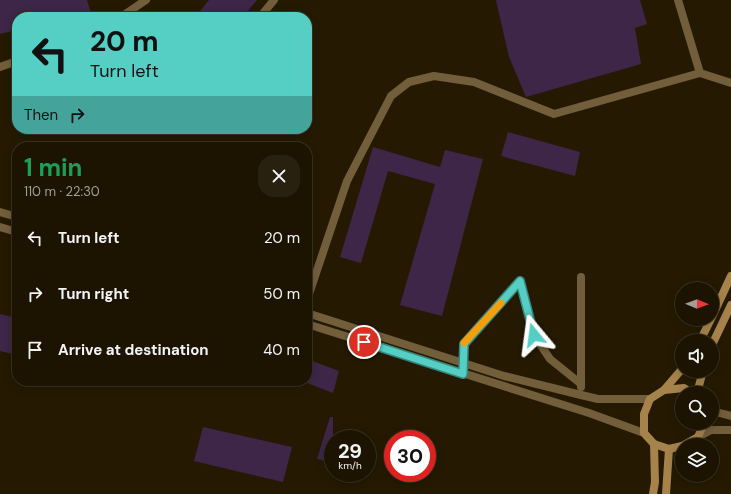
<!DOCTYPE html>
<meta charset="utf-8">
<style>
:root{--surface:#1c1401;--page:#292110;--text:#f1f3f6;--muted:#a09e99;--line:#3a3323}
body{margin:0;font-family:"DM Sans",sans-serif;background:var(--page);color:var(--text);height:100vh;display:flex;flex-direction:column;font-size:15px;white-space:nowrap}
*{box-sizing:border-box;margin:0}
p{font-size:13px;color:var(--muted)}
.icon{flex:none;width:22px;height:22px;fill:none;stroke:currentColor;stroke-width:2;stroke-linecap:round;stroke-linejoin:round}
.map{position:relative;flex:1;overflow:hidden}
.panel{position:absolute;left:12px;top:142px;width:300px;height:244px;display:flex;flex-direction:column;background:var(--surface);border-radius:16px;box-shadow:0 2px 10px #0003,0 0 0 1px var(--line)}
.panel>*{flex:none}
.guide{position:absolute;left:12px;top:12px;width:300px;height:122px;border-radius:16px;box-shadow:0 2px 10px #0003,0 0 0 1px var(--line);background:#55cec4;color:#111;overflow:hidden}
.needle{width:26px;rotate:91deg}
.controls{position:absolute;left:675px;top:282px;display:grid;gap:8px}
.controls a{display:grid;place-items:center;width:44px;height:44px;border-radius:50%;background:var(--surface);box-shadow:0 2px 10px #0003,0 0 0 1px var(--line);font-size:20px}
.speed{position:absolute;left:324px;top:430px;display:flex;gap:8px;font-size:20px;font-weight:700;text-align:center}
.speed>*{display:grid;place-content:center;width:52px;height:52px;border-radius:50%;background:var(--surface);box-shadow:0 2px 10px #0003,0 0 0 1px var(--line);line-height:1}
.speed small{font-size:10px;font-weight:400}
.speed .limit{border:6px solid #d22;background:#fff;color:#111}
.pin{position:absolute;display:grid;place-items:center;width:34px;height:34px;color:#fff;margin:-17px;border:2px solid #fff;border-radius:50%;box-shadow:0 1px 4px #0007}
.me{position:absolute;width:44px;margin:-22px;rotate:344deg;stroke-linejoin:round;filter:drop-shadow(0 0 3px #0008)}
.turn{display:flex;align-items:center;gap:14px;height:84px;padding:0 12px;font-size:18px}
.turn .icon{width:52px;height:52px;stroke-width:2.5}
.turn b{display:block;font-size:28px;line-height:34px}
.then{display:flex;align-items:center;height:38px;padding:0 12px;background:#0003;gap:8px;font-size:15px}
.round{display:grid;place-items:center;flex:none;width:42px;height:42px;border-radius:16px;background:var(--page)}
.overview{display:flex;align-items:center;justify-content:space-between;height:68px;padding:0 12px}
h1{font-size:24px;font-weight:700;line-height:30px;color:#1e9e55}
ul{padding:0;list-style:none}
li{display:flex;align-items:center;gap:12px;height:56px;padding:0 12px}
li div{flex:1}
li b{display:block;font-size:15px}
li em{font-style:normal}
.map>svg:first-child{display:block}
.building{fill:#3d2648}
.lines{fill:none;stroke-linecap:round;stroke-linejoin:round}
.street{stroke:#735e3c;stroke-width:8}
.secondary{stroke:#a6834b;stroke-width:8}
.route-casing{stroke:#37867f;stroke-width:10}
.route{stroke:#55cec4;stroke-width:7}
.slow{stroke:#f59e0b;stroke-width:7}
</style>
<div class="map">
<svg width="731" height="494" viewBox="0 0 731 494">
<rect width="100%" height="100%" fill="#251a01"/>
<g class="building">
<polygon points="0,0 87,0 91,13 76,17 17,17 17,30 0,34"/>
<polygon points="209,0 257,0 243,17 208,17 200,11"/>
<polygon points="496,0 640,0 647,24 635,28 641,64 526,97 509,57"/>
<polygon points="508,132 580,152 575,176 501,156"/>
<polygon points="373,147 440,167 445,150 483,159 442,316 400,305 435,184 388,171 361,263 340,257"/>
<polygon points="0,314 17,318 17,355 0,351"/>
<polygon points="307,359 339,371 333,393 307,383"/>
<polygon points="330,417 333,417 333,463 317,459"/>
<polygon points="203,427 292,447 283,482 194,461"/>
</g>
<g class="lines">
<g class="street">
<polyline points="121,17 146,0"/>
<polyline points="260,17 274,0"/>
<polyline points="0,67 17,61"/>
<polyline points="700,73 731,83"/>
<polyline points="0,212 17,217"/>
<polyline points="0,227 17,232"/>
<polyline points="307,300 347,181 391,96 409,82 434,76 474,82 554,114 700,73 678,0"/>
<polyline points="307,313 504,376 581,395 598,399 650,399"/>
<polyline points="307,324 589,413 644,433"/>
<polyline points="463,374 464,344 520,281 534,335 550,359 581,384"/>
<polyline points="581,387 581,277"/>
<polyline points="712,411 731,416"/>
<polyline points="698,437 711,430 731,430"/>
</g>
<g class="secondary">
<polyline points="712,317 731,276"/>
<polyline points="700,341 711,319"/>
<polyline points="712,345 731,305"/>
<polyline points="664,390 682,369"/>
<polyline points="697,393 703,371"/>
<polyline points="684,445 698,437 704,423"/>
<polyline points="682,446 669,449 654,444 644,433 644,414 650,399 664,390 684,388 691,393"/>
<polyline points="653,494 655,482 654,444"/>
<polyline points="666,494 669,449"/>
</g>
</g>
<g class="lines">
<defs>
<polyline id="route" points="364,342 463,374 464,344 520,281 534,335"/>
</defs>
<use href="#route" class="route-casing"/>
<use href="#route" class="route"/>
<polyline class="slow" points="464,343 501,303"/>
</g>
</svg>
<div class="controls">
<a><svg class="needle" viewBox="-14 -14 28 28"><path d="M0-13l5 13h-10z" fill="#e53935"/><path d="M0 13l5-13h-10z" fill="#a09e99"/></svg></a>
<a><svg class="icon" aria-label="sound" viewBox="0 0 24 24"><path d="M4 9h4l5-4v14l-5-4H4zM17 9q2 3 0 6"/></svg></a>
<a><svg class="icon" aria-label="search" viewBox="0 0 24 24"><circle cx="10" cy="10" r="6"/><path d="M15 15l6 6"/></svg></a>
<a><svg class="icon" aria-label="layers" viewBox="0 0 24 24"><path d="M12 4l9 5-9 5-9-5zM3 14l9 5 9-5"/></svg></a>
</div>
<div class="speed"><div>29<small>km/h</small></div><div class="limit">30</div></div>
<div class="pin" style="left:364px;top:342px;background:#d93025"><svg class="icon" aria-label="arrive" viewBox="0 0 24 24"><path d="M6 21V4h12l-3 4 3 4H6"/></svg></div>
<svg class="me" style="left:534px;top:335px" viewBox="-20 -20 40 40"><path d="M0-17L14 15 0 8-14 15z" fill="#55cec4" stroke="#fff" stroke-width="4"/></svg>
<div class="guide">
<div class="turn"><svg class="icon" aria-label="left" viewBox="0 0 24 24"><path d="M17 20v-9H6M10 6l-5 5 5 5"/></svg><div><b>20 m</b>Turn left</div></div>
<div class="then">Then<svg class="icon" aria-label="right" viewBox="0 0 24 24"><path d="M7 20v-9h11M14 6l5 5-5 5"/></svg></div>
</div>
<section class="panel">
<div class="overview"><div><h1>1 min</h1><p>110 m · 22:30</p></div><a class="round"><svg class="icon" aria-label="close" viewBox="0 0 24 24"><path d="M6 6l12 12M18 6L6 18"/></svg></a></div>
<ul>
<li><svg class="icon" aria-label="left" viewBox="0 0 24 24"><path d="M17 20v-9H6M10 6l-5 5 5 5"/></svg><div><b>Turn left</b></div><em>20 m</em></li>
<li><svg class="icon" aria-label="right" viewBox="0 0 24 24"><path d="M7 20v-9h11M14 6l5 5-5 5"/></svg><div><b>Turn right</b></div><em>50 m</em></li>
<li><svg class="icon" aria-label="arrive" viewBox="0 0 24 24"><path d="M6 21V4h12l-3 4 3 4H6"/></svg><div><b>Arrive at destination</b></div><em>40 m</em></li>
</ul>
</section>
</div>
